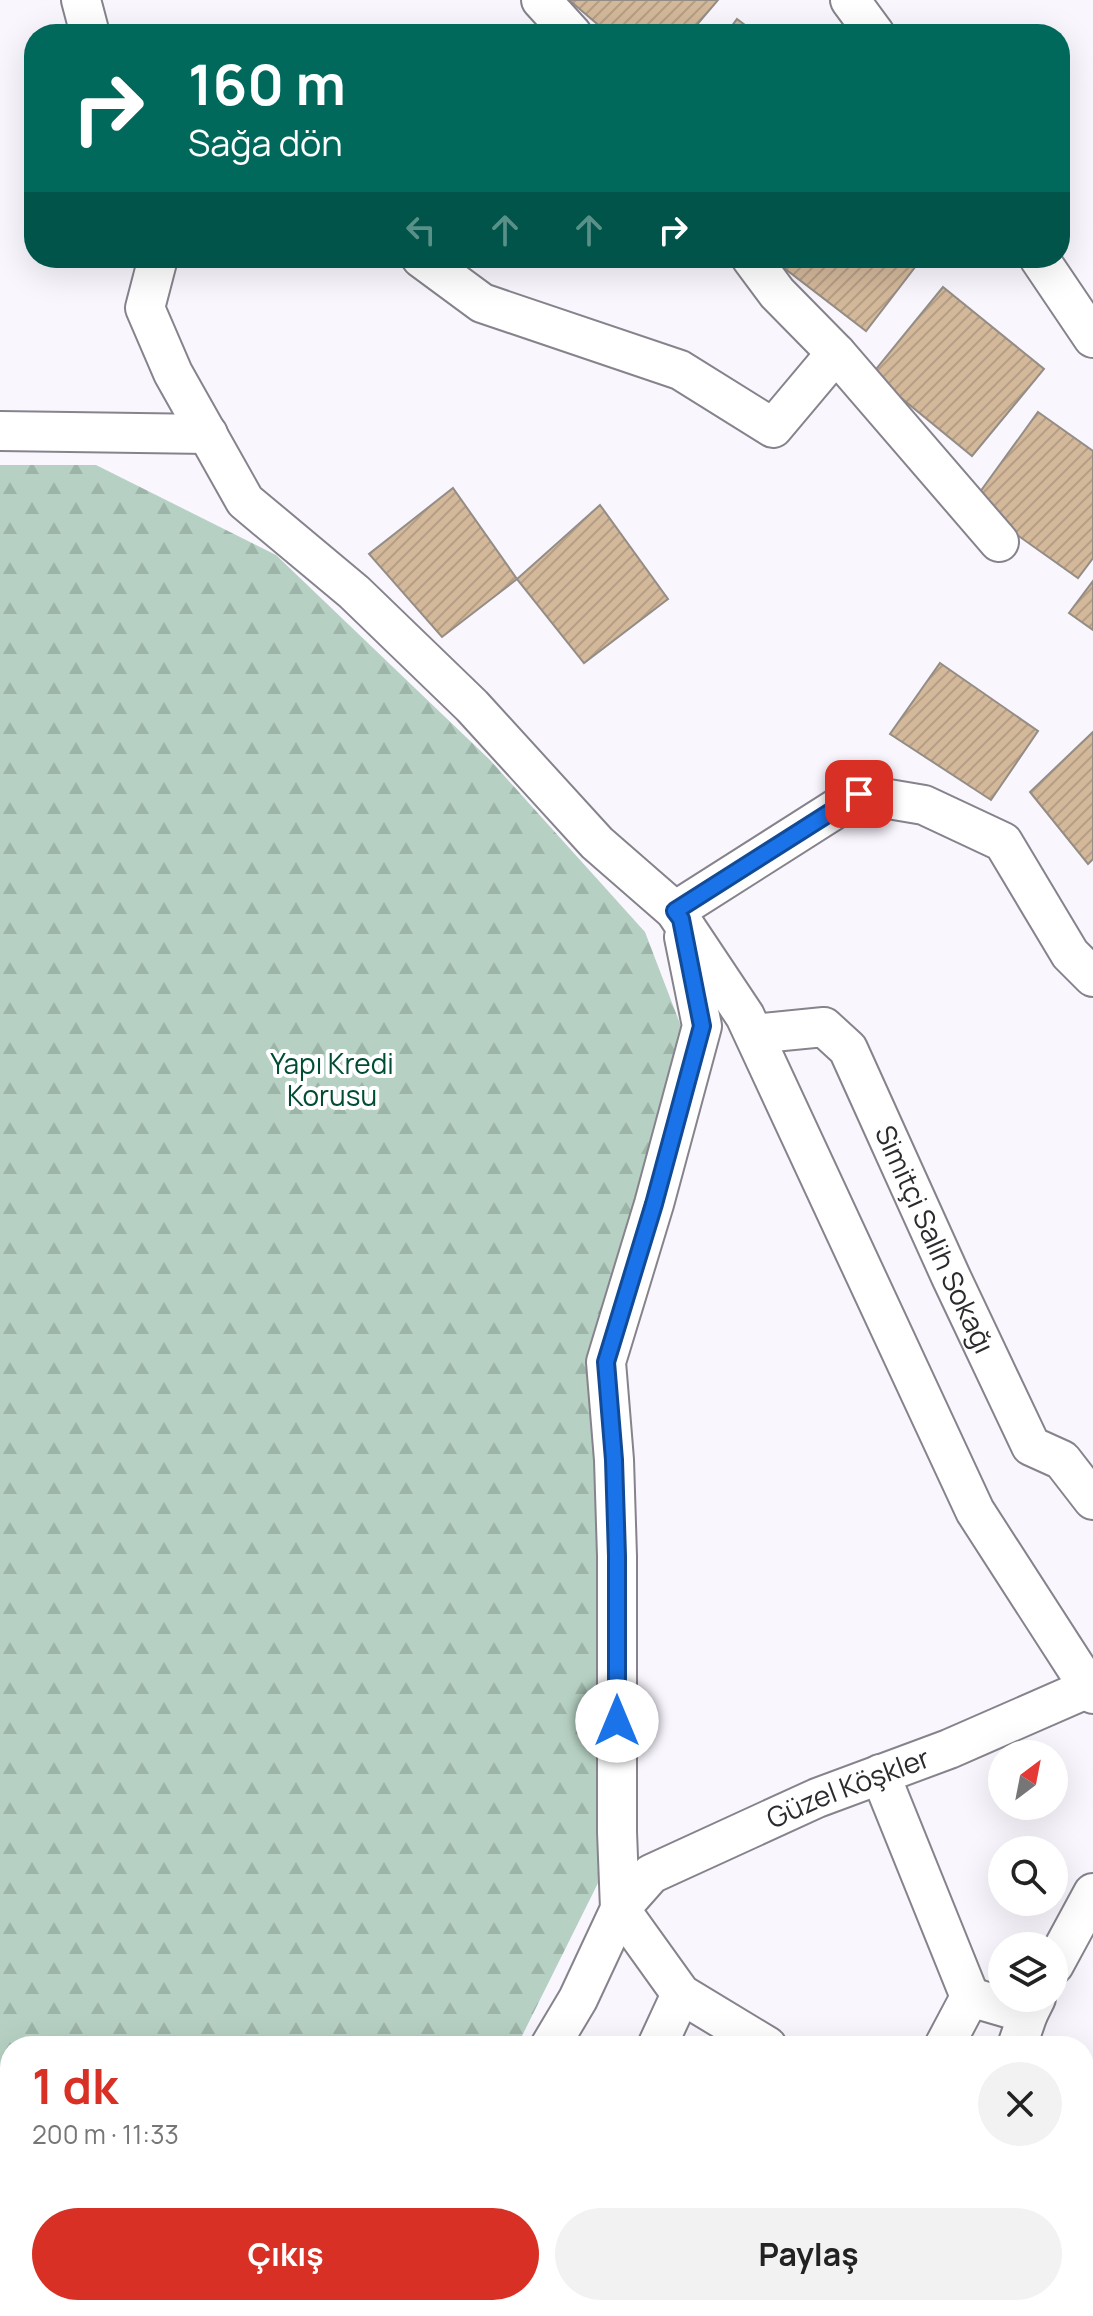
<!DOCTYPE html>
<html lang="tr">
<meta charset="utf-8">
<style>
:root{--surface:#fff;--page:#f2f2f2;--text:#222;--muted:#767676;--accent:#d93025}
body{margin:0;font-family:Manrope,sans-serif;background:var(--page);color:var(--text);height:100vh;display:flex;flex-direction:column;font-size:30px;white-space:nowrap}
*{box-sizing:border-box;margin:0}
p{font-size:26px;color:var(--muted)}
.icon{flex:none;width:44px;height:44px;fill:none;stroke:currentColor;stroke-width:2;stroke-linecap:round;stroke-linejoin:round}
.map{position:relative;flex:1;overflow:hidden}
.details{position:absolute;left:0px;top:2036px;width:1094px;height:280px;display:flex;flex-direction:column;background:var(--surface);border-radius:32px 32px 0 0;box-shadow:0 8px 32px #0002}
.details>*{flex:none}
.banner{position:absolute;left:24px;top:24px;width:1046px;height:244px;border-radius:32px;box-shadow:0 8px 32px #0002;background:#00695c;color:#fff;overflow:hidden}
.needle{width:52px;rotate:32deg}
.tools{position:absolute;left:988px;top:1740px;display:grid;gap:16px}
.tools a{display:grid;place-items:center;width:80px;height:80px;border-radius:50%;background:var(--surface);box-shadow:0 8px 32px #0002;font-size:40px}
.pin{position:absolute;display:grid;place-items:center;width:68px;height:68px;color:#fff;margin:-34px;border-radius:16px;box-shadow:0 4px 12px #0006}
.me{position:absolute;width:88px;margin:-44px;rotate:0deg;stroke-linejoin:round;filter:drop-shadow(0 0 6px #0008)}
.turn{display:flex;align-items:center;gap:28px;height:168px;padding:0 32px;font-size:36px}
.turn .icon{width:104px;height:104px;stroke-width:2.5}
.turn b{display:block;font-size:56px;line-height:68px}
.lanes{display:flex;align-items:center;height:76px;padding:0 32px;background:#0003;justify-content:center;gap:40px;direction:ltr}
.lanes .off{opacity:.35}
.round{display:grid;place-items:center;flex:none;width:84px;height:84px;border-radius:42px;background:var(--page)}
.overview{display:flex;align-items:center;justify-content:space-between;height:136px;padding:0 32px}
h1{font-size:48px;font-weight:700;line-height:60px;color:var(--accent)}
.primary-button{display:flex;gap:16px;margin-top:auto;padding:16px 32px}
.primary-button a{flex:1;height:92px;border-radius:48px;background:var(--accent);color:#fff;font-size:32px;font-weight:700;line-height:92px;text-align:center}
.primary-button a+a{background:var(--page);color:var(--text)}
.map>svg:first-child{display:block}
.forest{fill:url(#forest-firs)}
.building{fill:url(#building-hatch);stroke:#948d86;stroke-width:2}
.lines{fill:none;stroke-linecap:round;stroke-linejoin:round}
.minor-casing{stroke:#86838c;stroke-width:42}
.minor{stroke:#fff;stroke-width:38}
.route-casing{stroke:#114b97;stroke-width:20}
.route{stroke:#1a73e8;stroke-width:14}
.labels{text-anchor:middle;stroke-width:8;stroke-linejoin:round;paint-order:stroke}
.park-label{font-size:28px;fill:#004d33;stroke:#fff}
.street-label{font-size:28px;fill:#2b2a2e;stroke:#fff}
</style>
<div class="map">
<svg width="1093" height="2316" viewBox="0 0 1093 2316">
<defs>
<pattern id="forest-firs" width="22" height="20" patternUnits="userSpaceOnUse" patternTransform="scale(2)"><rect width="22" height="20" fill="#b6d1c3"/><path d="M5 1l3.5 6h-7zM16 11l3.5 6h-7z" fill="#9db4a8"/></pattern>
<pattern id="building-hatch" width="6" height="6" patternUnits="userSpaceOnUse" patternTransform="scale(2)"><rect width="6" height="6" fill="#d4b89a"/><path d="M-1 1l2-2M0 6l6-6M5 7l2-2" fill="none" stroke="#b69e85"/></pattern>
</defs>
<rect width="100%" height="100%" fill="#f9f6fe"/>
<polygon class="forest" points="0,465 96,465 276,555 490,760 645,932 687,1042 639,1211 602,1547 604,1871 517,2046 10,2046 10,2306 281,2306 270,2316 0,2316"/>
<g class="building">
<polygon points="569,0 718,0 689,34 609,34"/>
<polygon points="737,19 757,34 726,34"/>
<polygon points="771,258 922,258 866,331"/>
<polygon points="943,287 1044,369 972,456 872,374"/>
<polygon points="1038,412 1093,451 1093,558 1078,578 972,503"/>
<polygon points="453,488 517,579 442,637 369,554"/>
<polygon points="600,505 668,599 584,663 517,579"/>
<polygon points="1093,581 1093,630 1069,613"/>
<polygon points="940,663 1038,731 991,800 890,734"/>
<polygon points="1093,732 1093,859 1088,864 1030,792"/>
</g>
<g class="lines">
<defs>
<g id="minor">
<polyline points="81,0 90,34"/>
<polyline points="541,0 572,34"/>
<polyline points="850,0 875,34"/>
<polyline points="158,258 145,308 173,373 245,501 354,592 472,706 597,843 675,911 745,1016 975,1511 1093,1694"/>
<polyline points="421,258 482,303 680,370 773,428 836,353"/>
<polyline points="751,258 777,293 836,353 999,542"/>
<polyline points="1039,258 1093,338"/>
<polyline points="0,431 208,434"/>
<polyline points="675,911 859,794 924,805 1003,842 1070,954 1093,977"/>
<path id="s1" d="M754,1034l70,-7 24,22 103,228 80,169 31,14 31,40"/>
<polyline points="880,1774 970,1997"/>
<path id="s2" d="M620,1909l31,-35 166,-76 132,-49 144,-63"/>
<polyline points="620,1909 681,1994 767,2046"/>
<polyline points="1054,1965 1093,1893"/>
<polyline points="550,2046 578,1999 620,1909 617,1832 617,1556 614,1460 606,1362 654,1204 702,1026 684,937"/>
<polyline points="657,2046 681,1994"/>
<polyline points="944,2046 970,1997 1028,2014 1036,1998"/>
<polyline points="1017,2046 1028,2014"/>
<polyline points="653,2306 673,2316"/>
<polyline points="896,2306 911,2316"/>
<polyline points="299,2316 311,2306"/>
<polyline points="469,2316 602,2306"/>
<polyline points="790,2316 796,2306"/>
<polyline points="1084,2316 1093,2300"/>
</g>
</defs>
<use href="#minor" class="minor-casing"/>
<use href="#minor" class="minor"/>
</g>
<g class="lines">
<defs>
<polyline id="route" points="617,1721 617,1556 614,1460 606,1362 654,1204 702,1026 681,919 675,911 859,794"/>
</defs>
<use href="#route" class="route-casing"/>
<use href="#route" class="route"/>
</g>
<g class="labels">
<g class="park-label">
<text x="332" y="1074">Yapı Kredi<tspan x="332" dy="32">Korusu</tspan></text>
</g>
<g class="street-label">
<text dy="10" stroke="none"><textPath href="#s1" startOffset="312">Simitçi Salih Sokağı</textPath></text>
<text dy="10" stroke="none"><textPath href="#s2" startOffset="262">Güzel Köşkler</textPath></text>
</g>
</g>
</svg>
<div class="tools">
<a><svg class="needle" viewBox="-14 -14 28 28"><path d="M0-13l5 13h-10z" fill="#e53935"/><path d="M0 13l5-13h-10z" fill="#767676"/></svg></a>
<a><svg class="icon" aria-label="search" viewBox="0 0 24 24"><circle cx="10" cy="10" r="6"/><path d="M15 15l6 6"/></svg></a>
<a><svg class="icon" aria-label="layers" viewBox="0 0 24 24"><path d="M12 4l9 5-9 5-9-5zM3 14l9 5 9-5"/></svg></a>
</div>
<div class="pin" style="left:859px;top:794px;background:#d93025"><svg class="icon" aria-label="arrive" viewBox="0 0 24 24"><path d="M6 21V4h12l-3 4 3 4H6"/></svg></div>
<svg class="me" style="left:617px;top:1721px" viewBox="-20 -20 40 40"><circle r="19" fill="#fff"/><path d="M0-13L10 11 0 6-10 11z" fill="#1a73e8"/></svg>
<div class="banner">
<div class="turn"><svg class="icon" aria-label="right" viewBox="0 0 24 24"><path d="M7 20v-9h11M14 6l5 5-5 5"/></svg><div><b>160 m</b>Sağa dön</div></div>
<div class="lanes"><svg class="icon off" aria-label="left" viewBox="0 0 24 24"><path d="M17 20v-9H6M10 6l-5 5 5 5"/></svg><svg class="icon off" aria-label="ahead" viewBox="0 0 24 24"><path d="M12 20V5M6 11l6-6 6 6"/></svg><svg class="icon off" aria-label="ahead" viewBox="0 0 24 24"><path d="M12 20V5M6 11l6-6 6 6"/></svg><svg class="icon" aria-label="right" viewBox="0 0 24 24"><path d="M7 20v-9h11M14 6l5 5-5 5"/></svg></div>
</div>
<section class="details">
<div class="overview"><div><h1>1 dk</h1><p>200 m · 11:33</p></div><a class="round"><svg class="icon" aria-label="close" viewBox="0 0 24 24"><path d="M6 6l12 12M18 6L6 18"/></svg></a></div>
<div class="primary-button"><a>Çıkış</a><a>Paylaş</a></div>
</section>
</div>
